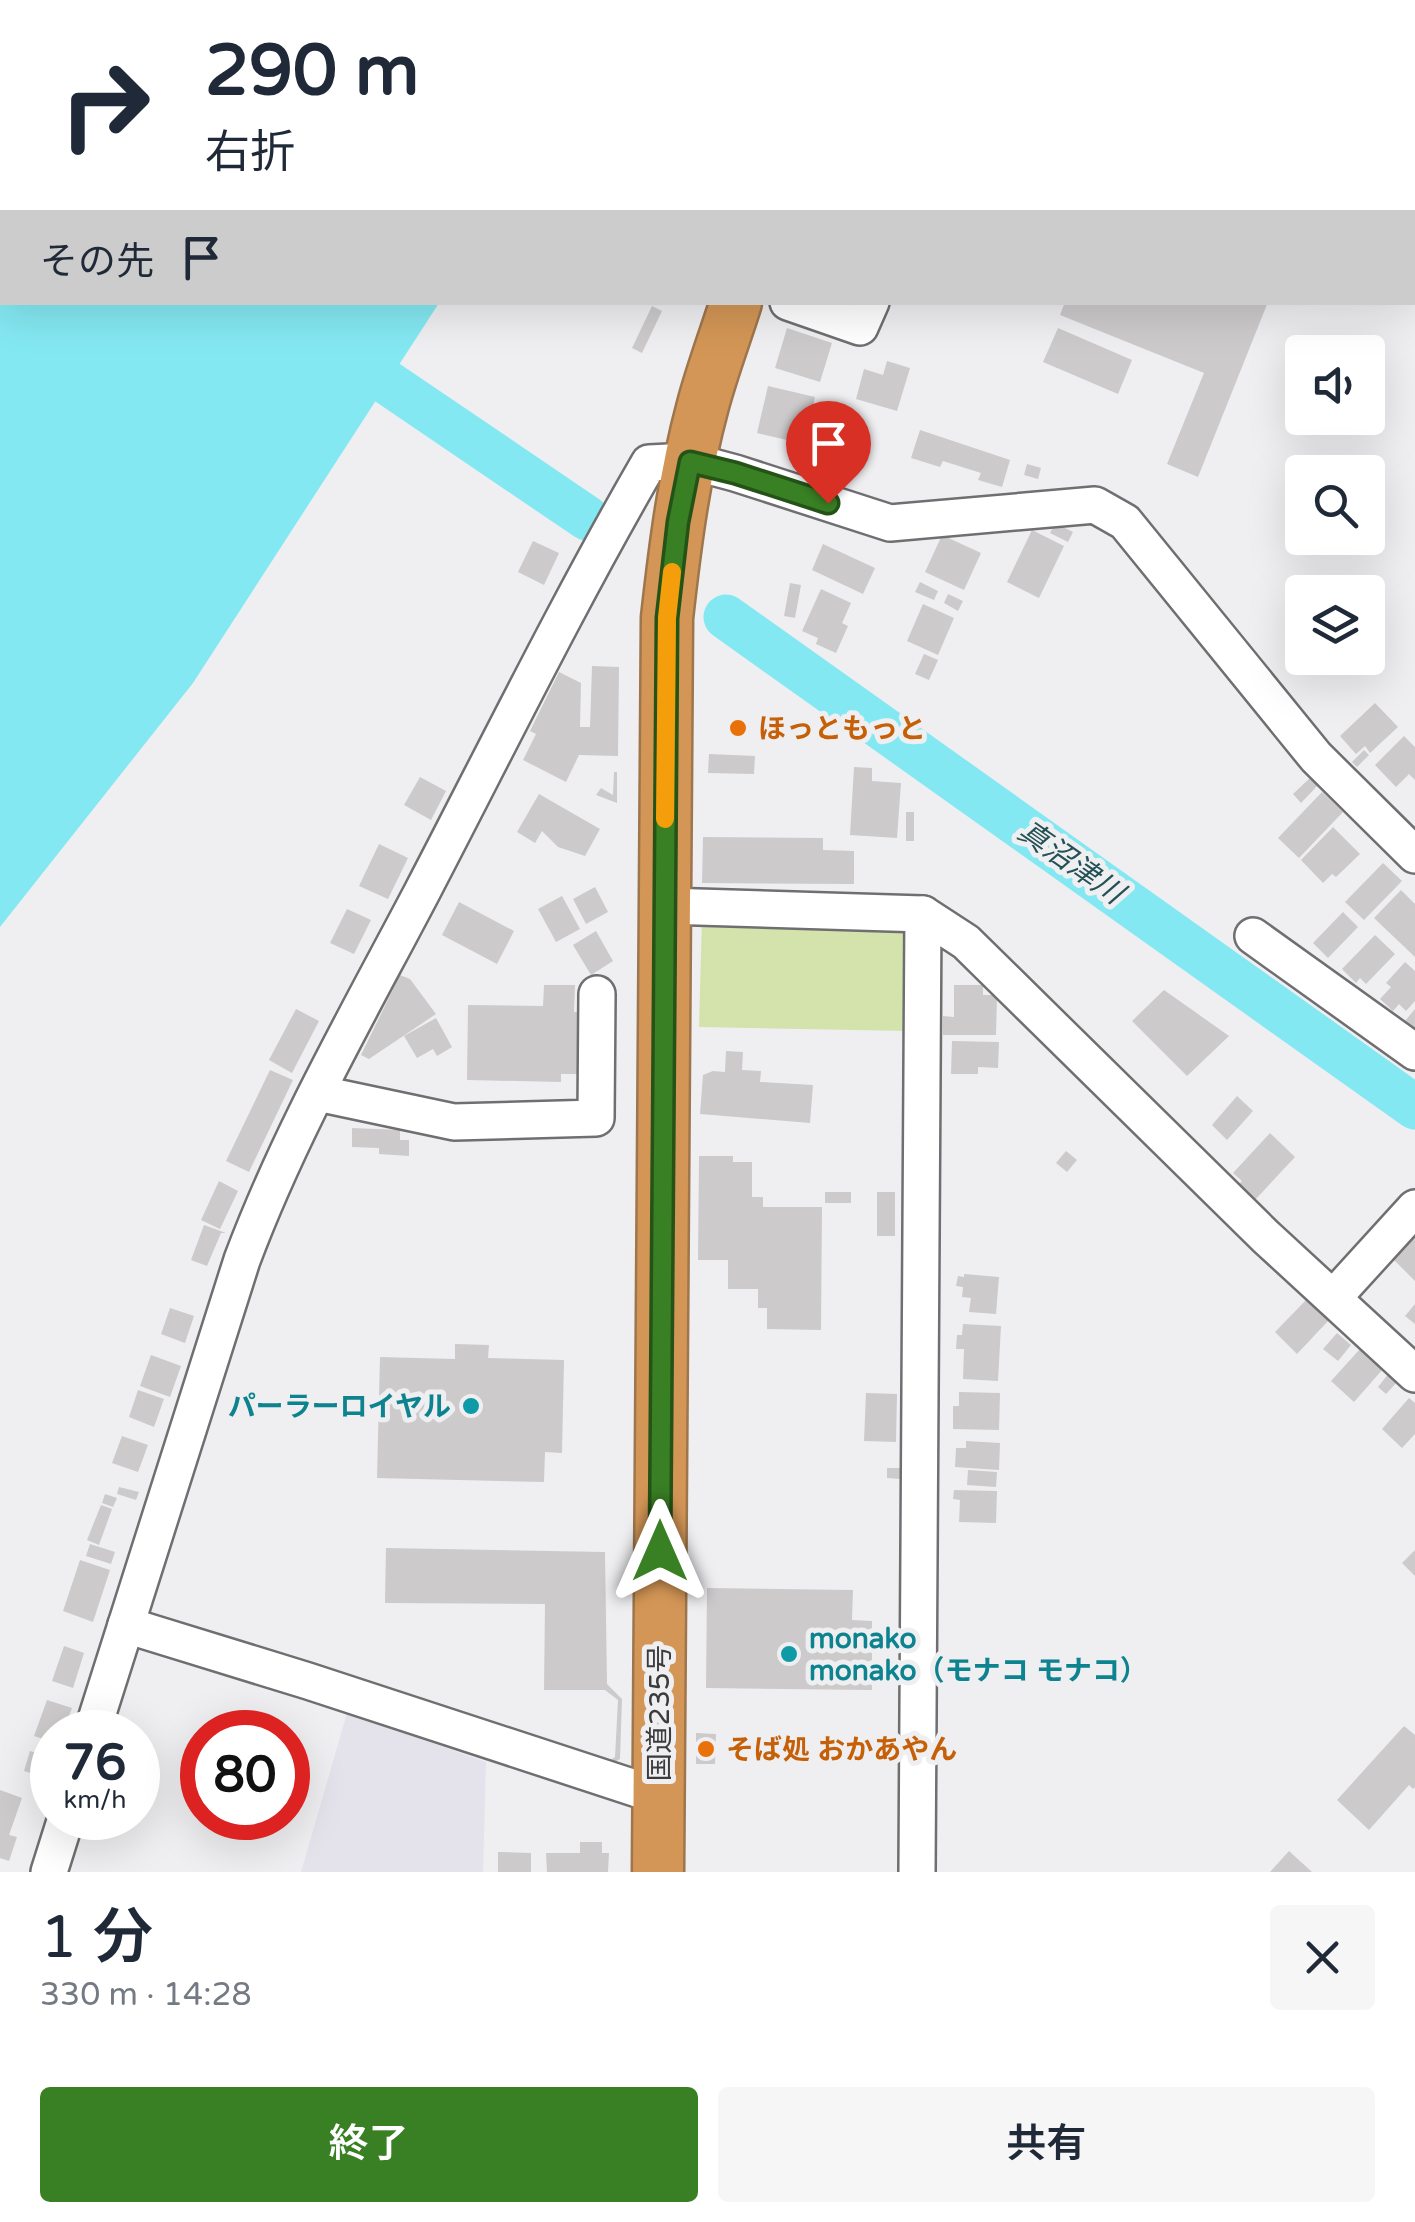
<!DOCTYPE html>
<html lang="ja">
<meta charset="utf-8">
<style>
:root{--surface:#fff;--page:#f6f6f7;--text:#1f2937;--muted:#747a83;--accent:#397f23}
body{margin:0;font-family:"Varela Round","Noto Sans JP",sans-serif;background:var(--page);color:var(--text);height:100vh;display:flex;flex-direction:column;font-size:38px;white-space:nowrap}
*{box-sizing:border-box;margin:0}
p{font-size:32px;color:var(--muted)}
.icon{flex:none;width:55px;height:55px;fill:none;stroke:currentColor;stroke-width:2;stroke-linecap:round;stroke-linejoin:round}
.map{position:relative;height:1872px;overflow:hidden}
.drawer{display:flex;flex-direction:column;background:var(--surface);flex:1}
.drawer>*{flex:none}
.guide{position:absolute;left:0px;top:0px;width:1415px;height:305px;box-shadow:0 10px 40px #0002;background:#fff;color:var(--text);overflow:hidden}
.buttons{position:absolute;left:1285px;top:335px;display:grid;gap:20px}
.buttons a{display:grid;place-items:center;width:100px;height:100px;border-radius:10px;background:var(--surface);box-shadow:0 10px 40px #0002;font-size:50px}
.speed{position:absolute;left:30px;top:1710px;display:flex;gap:20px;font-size:50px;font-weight:700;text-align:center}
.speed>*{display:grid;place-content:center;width:130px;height:130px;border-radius:50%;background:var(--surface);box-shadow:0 10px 40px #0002;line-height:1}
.speed small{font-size:25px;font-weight:400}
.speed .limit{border:15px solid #d22;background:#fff;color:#111}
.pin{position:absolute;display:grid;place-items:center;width:85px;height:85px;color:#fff;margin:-102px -42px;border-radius:50% 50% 50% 0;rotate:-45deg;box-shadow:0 0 10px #0007}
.pin .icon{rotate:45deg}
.me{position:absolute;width:110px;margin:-55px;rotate:0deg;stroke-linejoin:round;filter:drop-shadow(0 0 8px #0008)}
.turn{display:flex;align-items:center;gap:35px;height:210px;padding:0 40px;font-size:45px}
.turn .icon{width:130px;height:130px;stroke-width:2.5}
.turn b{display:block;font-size:70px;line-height:85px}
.then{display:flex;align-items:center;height:95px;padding:0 40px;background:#0003;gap:20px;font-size:38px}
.round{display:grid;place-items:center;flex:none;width:105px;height:105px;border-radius:10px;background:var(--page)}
.summary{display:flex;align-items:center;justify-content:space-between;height:170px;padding:0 40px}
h1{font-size:60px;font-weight:600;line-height:75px}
.button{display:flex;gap:20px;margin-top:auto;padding:20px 40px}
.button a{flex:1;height:115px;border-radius:10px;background:var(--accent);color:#fff;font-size:40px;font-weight:600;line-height:115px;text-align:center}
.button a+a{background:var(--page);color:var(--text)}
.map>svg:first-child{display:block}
.built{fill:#e4e3ec}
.green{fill:#d3e3ab}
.water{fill:#84e8f2}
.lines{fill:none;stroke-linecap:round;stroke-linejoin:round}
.river{stroke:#84e8f2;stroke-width:45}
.building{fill:#cccacb}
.minor-casing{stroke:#6f6f71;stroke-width:40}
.highway-casing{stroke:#9e764d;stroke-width:55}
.minor{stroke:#fff;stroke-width:35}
.highway{stroke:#d39656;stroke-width:50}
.route-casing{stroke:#255317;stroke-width:25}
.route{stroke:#397f23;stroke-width:18}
.slow{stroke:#f59e0b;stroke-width:18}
.food-dot{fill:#e8710a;stroke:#efeff2;stroke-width:4}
.culture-dot{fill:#0f9aa8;stroke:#efeff2;stroke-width:4}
.labels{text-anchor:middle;stroke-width:10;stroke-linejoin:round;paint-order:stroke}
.food-label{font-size:28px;font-weight:bold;fill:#c56008;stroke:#efeff2;text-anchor:start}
.culture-label{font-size:28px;font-weight:bold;fill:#0d838f;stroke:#efeff2;text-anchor:end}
.street-label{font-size:28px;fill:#3b3b3c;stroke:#efeff2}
.water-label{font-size:30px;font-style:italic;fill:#235155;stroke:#efeff2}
</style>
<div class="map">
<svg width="1415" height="1872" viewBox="0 0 1415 1872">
<rect width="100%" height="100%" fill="#efeff2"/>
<g class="built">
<polygon points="1057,0 1243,0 1242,2 1063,2"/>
<polygon points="347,1713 486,1762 483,1872 301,1872"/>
</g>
<polygon class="green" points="702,917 898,922 909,935 906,1031 699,1027"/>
<polygon class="water" points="0,0 632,0 630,2 2,2 2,302 439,303 193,683 0,927"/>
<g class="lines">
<g class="river">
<polyline points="388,383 587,518"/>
<polyline points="726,617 1415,1107"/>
</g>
</g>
<g class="building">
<polygon points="1065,302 1268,302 1198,477 1167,464 1204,373 1060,315"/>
<polygon points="652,306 662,311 642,353 632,348"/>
<polygon points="787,328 832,343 820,382 775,368"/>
<polygon points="1058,328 1132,360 1118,394 1043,362"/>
<polygon points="887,361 910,368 897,411 856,399 864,369 883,375"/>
<polygon points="768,386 815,397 804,444 757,433"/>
<polygon points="920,430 1010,460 1002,487 978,480 981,473 943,461 940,467 911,458"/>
<polygon points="1027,464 1041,468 1038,479 1024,475"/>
<polygon points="1055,523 1073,532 1068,542 1050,533"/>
<polygon points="1032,530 1064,546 1039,598 1007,582"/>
<polygon points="942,535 981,553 964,590 925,572"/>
<polygon points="533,541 559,553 544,585 518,572"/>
<polygon points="823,544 875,568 863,594 812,570"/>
<polygon points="920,582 938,591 934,600 915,592"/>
<polygon points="790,583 801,585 795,618 784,616"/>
<polygon points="821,589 851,603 842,623 848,626 836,653 816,644 818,638 802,631"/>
<polygon points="948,594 963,601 958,611 944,603"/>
<polygon points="923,604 954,618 938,655 907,641"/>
<polygon points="924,654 938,660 929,680 915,674"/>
<polygon points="592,666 619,667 618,756 579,755 566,782 523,760 536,734 530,731 559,672 581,683 580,727 590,727"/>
<polygon points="1375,703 1398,727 1370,753 1365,746 1356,754 1340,736"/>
<polygon points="1404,736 1415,747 1415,780 1409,774 1396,787 1375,765"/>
<polygon points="1364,750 1369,755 1357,767 1352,762"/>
<polygon points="709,754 755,756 754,774 708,773"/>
<polygon points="854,767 872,768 872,781 901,783 897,838 850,835"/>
<polygon points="614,772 617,772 617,803 596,795 601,788 613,795"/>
<polygon points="420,777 446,791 431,820 404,805"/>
<polygon points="1311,777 1319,784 1301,803 1293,794"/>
<polygon points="1322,792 1343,812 1299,858 1278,838"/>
<polygon points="539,794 600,829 585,856 558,847 542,831 535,843 517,832"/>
<rect x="906" y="812" width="8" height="29"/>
<polygon points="1333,827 1360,854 1336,877 1332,874 1323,883 1301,860"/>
<polygon points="703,837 823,838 823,850 854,851 854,884 702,883"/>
<polygon points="379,844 408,858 388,899 359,886"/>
<polygon points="1383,863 1402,881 1364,920 1345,902"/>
<polygon points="595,887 608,912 586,924 573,899"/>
<polygon points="1401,890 1415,904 1415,957 1374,918"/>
<polygon points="562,896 580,929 556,942 538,909"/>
<polygon points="459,902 514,931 497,964 442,935"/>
<polygon points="347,909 371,920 354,954 330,943"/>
<polygon points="1343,912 1358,927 1328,958 1313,943"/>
<polygon points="596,931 613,961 591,975 573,945"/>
<polygon points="1375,935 1395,954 1366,984 1360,978 1356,983 1342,969"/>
<polygon points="1405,962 1415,971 1415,1001 1406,1011 1399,1004 1393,1011 1380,999 1391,987 1386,983"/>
<polygon points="400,975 410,979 436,1014 369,1059 361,1055"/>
<polygon points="544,985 575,985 574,1012 583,1012 582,1074 561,1074 561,1082 467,1080 468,1005 543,1006"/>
<polygon points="954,985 983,985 983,995 997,995 996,1035 943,1035 943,1016 954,1017"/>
<polygon points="1164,990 1229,1036 1187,1076 1132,1021"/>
<polygon points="296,1009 319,1021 292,1073 269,1060"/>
<polygon points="1415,1009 1415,1030 1405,1021"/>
<polygon points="436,1018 452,1047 437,1056 433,1049 417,1058 404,1036"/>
<polygon points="952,1041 999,1042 998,1068 978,1067 978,1074 951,1074"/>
<polygon points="726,1051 743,1052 742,1070 761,1071 760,1082 813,1085 810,1123 700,1114 703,1075 713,1071 725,1072"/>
<polygon points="270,1070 293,1080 249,1172 226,1161"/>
<polygon points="1237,1096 1253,1111 1227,1140 1212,1125"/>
<polygon points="352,1128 400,1130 400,1140 409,1140 409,1156 379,1154 379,1148 352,1147"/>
<polygon points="1270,1133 1295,1157 1254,1201 1238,1185 1242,1181 1233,1173"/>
<polygon points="1066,1151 1077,1160 1067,1172 1056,1163"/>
<polygon points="699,1156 733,1156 733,1162 752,1162 752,1197 763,1197 763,1207 822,1207 821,1330 767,1329 767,1308 758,1308 758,1289 728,1289 728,1260 698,1260"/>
<polygon points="219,1181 238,1191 220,1229 201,1220"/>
<rect x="825" y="1192" width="26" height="11"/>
<rect x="877" y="1192" width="18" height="44"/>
<polygon points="204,1225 226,1233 221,1233 207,1266 191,1260"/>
<polygon points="1415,1225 1415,1281 1387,1253"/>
<polygon points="964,1274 999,1277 996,1314 969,1312 971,1298 962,1297 963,1287 956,1286 958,1276 964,1277"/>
<polygon points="1307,1299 1329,1320 1297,1354 1275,1332"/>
<polygon points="1415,1304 1415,1324 1405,1316"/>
<polygon points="170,1308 194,1316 185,1343 161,1334"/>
<polygon points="963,1324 1001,1326 998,1381 963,1379 964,1349 956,1349 957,1335 962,1335"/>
<polygon points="1337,1333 1351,1345 1338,1361 1323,1349"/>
<polygon points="455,1344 489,1345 488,1358 564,1360 562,1453 545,1452 544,1482 377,1478 380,1357 455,1359"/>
<polygon points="1360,1349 1383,1369 1354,1402 1331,1381"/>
<polygon points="151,1355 181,1366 170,1397 140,1386"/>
<polygon points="1389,1373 1398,1381 1386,1394 1378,1387"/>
<polygon points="138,1390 164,1399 154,1427 129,1417"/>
<polygon points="959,1392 1000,1393 999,1430 953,1429 953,1406 959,1406"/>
<polygon points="866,1393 897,1394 896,1442 864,1441"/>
<polygon points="1409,1398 1415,1403 1415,1434 1402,1448 1382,1429"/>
<polygon points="122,1436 148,1445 138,1472 112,1463"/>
<polygon points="966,1441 1000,1443 999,1470 955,1467 956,1448 966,1448"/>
<polygon points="887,1468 901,1468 900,1479 887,1478"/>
<polygon points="968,1470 997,1472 996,1487 967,1485"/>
<polygon points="119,1487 139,1492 136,1500 117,1494"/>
<polygon points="954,1490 997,1491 996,1523 959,1522 960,1500 953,1499"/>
<polygon points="105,1494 117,1498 113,1507 102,1503"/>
<polygon points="101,1505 112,1509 99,1545 87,1540"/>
<polygon points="90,1544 115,1552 111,1564 86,1556"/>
<polygon points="386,1548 605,1552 607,1684 622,1699 620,1759 604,1768 602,1766 615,1757 618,1700 605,1690 544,1690 545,1604 385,1603"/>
<polygon points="1415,1550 1415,1576 1402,1563"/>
<polygon points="80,1560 110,1570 93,1622 63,1611"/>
<polygon points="707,1588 853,1590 852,1620 872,1621 872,1690 706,1688"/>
<polygon points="64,1646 84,1653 73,1688 52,1681"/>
<polygon points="47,1700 72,1708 63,1732 52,1732 52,1742 34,1736"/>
<polygon points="1404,1726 1415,1735 1415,1787 1413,1789 1409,1785 1369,1830 1337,1800"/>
<polygon points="696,1733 716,1734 715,1764 696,1764"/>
<polygon points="30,1751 40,1754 34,1774 24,1771"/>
<polygon points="43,1755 52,1757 47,1777 37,1775"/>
<polygon points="0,1790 22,1798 9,1835 17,1837 9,1861 0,1858"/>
<polygon points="580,1842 602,1842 602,1853 609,1853 608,1872 547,1872 546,1853 580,1853"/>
<polygon points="1289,1851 1312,1872 1270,1872"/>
<polygon points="498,1852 531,1853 531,1872 498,1872"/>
</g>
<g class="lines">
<defs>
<g id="minor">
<polyline points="788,302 860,327 871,302"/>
<polyline points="665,906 923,914 966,942 1266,1237 1415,1374"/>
<polyline points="1253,936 1415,1052"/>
<polyline points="317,1093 454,1122 596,1118 597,994"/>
<polyline points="1333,1298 1415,1208"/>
<polyline points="126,1625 308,1681 659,1796"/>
<path d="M92,1732l150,-472c48,-128 117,-248 180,-368 75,-144 146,-289 227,-429l41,-2 45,12 155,50 205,-18 30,17 191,235 99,98"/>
<polyline points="49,1872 66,1818"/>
<polyline points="917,1872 923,914"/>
</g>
<g id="highway">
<polyline points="883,2 884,0"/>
<path d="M658,1872l9,-1254c8,-72 17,-143 36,-213 9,-34 22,-68 33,-103"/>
</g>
</defs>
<use href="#minor" class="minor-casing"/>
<use href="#highway" class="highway-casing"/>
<use href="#minor" class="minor"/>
<use href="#highway" class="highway"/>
</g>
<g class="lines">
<defs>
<polyline id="route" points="660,1551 667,618 678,522 690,462 735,473 828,503"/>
</defs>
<use href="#route" class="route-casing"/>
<use href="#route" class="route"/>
<polyline class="slow" points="665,819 667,618 672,572"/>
</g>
<g class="food-dot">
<circle cx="738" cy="728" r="10"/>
<circle cx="706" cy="1749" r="10"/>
</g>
<g class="culture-dot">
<circle cx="471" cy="1406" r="10"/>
<circle cx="789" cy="1654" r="10"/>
</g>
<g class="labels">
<g class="food-label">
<text x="758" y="738">ほっともっと</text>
<text x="726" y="1759">そば処 おかあやん</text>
</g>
<g class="culture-label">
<text x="451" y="1416">パーラーロイヤル</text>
<text x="809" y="1648" text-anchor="start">monako<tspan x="809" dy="32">monako（モナコ モナコ）</tspan></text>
</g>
<g class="street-label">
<text transform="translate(659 1713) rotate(-90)" y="10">国道235号</text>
</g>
<g class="water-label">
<text transform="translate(1071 862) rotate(35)" y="10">真沼津川</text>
</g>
</g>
</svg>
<div class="buttons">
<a><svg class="icon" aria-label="sound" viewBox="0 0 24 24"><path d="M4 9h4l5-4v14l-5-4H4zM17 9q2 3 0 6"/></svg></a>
<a><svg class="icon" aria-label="search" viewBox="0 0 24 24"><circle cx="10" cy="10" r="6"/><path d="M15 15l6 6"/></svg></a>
<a><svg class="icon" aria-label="layers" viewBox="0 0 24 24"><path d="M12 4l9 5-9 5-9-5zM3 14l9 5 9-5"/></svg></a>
</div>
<div class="speed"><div>76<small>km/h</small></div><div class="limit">80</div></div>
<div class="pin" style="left:828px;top:503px;background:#d93025"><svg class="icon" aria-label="arrive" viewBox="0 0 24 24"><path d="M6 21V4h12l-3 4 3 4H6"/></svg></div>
<svg class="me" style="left:660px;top:1551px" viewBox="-20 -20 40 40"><path d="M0-17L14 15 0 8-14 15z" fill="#397f23" stroke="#fff" stroke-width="4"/></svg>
<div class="guide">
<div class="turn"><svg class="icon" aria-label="right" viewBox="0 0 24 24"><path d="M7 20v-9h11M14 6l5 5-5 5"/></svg><div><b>290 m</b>右折</div></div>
<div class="then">その先<svg class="icon" aria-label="arrive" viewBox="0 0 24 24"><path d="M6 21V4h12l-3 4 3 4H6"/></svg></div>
</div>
</div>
<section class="drawer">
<div class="summary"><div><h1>1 分</h1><p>330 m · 14:28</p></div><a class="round"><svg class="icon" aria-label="close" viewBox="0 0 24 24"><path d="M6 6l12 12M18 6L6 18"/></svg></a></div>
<div class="button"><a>終了</a><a>共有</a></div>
</section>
